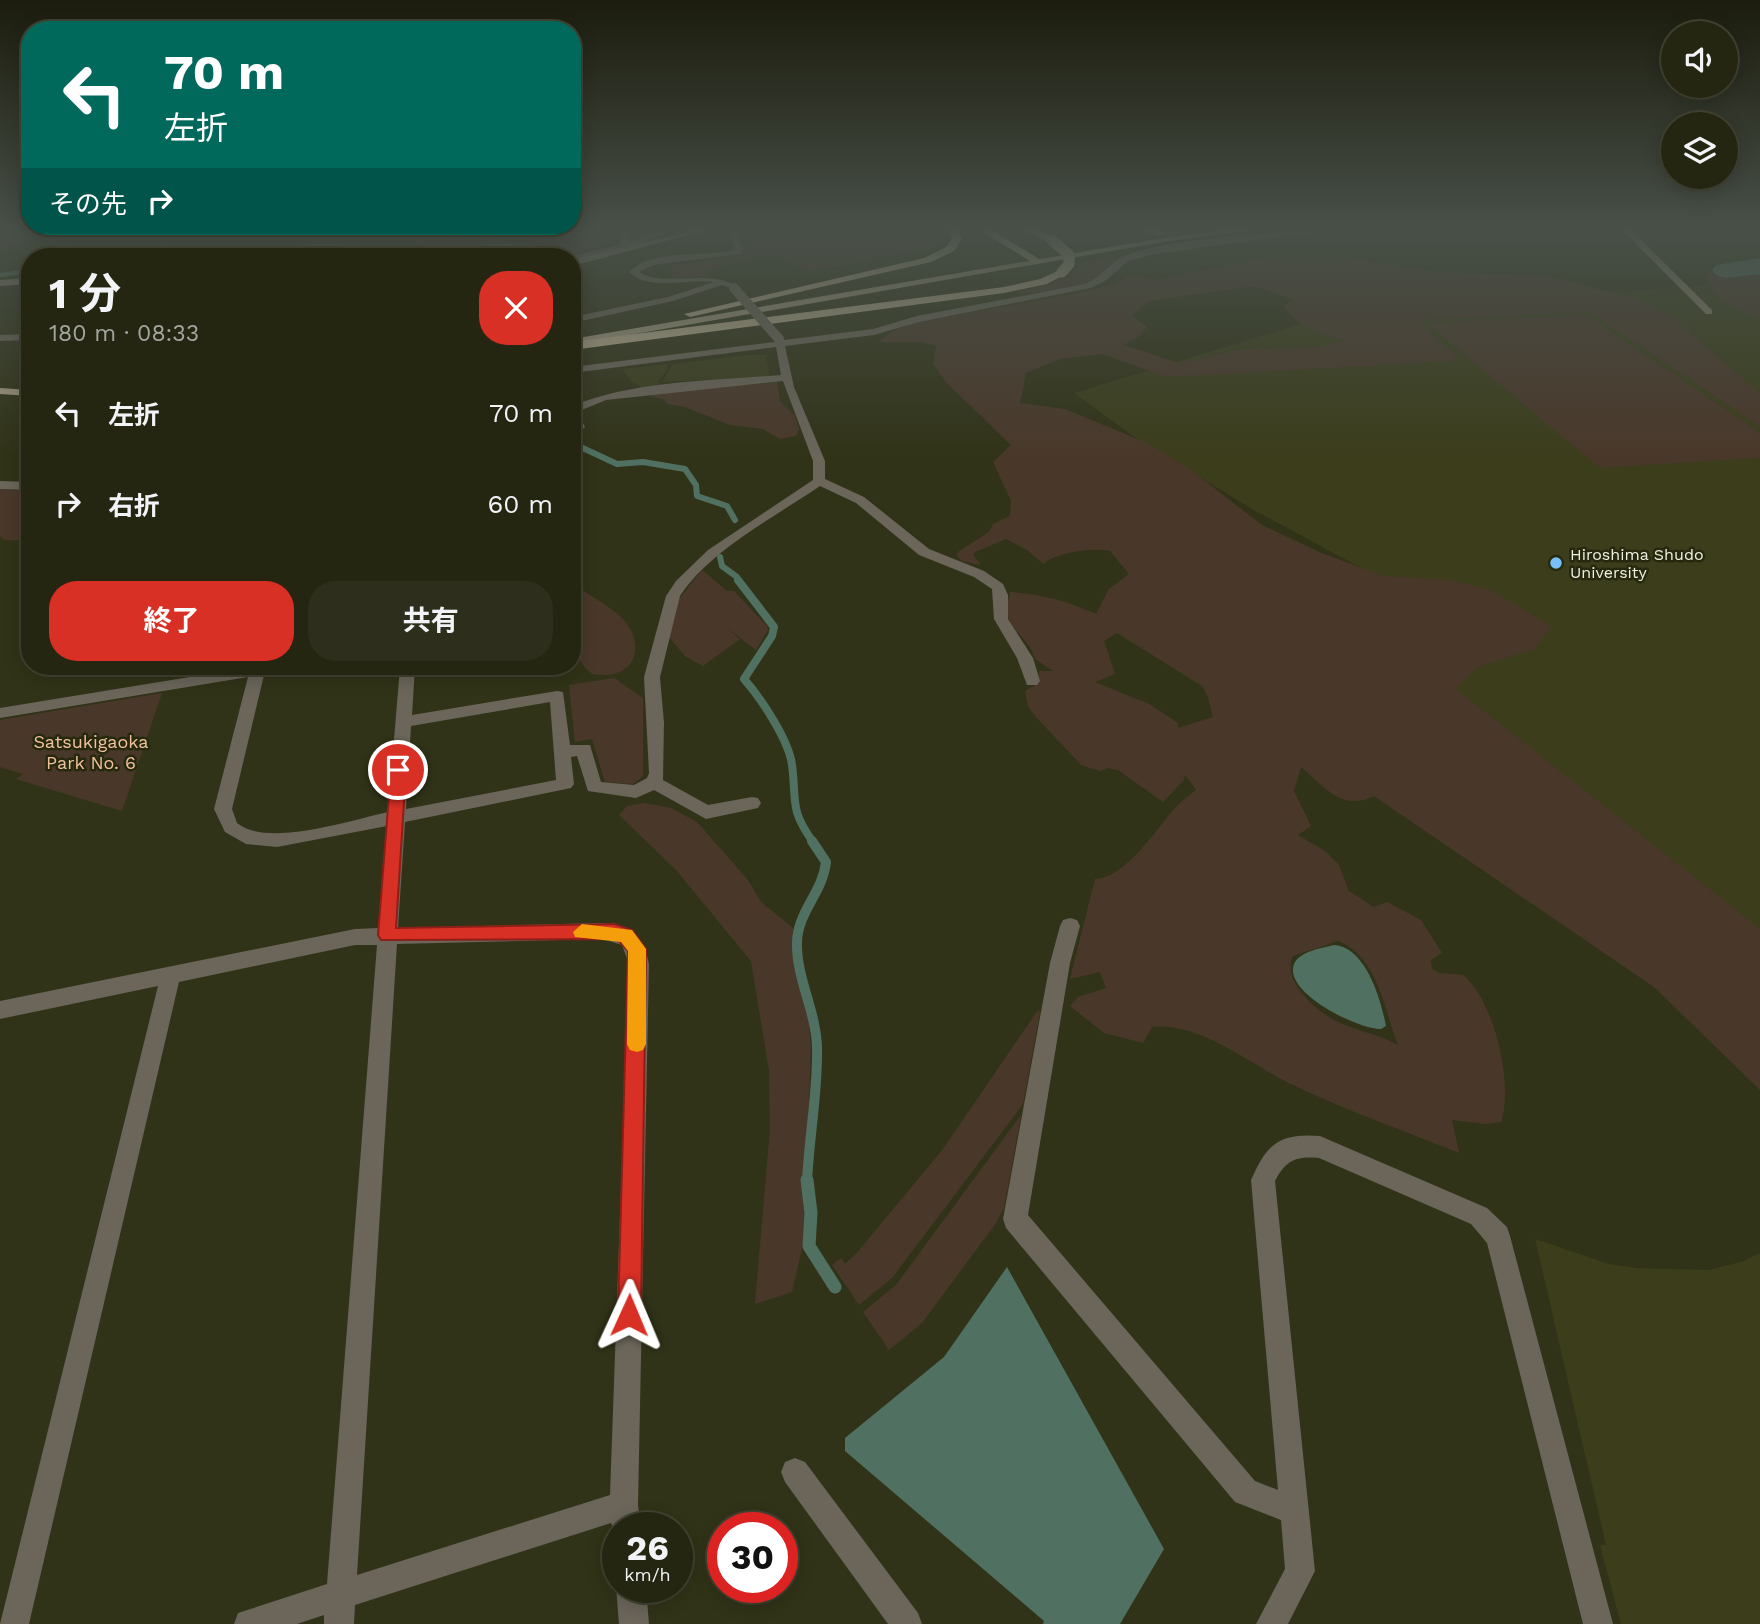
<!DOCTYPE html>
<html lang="ja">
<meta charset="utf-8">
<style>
:root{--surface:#252612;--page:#2d2e1b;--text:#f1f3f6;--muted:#a3a59f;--line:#424332;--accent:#d93025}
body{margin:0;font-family:"Work Sans","Noto Sans JP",sans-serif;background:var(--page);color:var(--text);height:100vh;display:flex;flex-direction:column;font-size:26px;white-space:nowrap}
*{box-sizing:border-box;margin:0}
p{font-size:23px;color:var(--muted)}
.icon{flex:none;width:38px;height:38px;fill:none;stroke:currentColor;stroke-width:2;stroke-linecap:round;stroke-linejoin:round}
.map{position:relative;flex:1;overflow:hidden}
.sheet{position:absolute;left:21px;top:248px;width:560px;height:427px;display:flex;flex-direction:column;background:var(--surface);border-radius:28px;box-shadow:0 4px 18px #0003,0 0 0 2px var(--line)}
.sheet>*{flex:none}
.banner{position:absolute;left:21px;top:21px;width:560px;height:214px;border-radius:28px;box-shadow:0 4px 18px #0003,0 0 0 2px var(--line);background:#00695c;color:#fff;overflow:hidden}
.buttons{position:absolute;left:1661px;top:21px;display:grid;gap:14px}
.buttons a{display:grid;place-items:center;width:77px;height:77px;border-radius:50%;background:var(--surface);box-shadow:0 4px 18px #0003,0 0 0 2px var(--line);font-size:35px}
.speed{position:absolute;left:602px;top:1512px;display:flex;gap:14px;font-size:35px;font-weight:700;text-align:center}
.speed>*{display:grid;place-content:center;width:91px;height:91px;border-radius:50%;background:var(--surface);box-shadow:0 4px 18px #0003,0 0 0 2px var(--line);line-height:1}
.speed small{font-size:18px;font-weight:400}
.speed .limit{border:10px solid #d22;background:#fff;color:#111}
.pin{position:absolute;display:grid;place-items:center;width:60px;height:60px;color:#fff;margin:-30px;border:4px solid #fff;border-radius:50%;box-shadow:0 2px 7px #0007}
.me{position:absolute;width:77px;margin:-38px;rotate:1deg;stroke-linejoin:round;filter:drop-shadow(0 0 5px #0008)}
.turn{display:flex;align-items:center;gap:24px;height:147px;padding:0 28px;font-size:32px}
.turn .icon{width:91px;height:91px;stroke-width:2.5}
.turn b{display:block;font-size:49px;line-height:60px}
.then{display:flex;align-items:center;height:66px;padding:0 28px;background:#0003;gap:14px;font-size:26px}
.round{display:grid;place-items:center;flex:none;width:74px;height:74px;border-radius:28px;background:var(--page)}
.headline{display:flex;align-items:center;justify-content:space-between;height:119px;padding:0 28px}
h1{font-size:42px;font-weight:700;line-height:52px}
.cta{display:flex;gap:14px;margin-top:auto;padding:14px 28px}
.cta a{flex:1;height:80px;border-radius:28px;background:var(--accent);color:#fff;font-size:28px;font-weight:700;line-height:80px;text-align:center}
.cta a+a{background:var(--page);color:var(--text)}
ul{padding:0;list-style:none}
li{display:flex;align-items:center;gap:21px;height:91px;padding:0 28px}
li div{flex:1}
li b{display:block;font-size:26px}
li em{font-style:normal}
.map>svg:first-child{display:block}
.built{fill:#3b3d1b}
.green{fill:#49382a;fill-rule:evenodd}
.water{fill:#507161}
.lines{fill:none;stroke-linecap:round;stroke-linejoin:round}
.stream-far4{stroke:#507161;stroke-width:4.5}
.stream-far3{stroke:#507161;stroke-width:6}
.stream-far2{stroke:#507161;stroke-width:8}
.stream-far1{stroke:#507161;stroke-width:10}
.stream{stroke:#507161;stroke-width:13}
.river{fill:#507161;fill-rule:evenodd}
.street{fill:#6b655a;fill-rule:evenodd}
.secondary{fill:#8b8270;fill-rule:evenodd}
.primary{fill:#a49981;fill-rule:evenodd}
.highway{fill:#bbad90;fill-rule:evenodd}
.street-bridge{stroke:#6b655a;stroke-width:10}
.highway-bridge{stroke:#bbad90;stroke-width:11}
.route{fill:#d93025;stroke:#8d1f18;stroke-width:2}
.slow{fill:#f59e0b}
.poi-dot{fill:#76c0f7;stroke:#27290e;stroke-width:2.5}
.labels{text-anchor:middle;stroke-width:5;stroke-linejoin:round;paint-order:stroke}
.far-poi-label{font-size:16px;fill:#eff0e0;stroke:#27290e;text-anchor:start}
.park-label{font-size:18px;fill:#f2c19b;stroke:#27290e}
</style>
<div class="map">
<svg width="1760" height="1624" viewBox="0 0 1760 1624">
<rect width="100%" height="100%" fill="#313318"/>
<g class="built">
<polygon points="1760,280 1760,947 1432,691 1454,618 1252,509 1133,436 1074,393 1357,307 1583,295"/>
<polygon points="748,355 766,355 770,377 662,382 673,364"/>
<polygon points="667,364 668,369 658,381 659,385 647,390 632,382 622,369"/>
<polygon points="1535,1239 1609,1264 1637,1268 1709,1270 1744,1261 1760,1253 1760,1624 1621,1624 1600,1545 1606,1545"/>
</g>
<g class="green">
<polygon points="0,229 158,229 28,238 0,250"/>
<polygon points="388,229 440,229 466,241 490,239 521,242 538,238 615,242 568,256 521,257 520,247 513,244 432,251 433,249 410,239 403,230"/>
<path d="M770,229h168l4,10 -7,8 -121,24c-18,-1 -19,-10 -32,-13 -16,-3 -41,5 -58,7l-4,4h-11l-3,8h-34v-10l11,-4 53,-6z"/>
<path d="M1314,253l132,20 98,2 92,24 38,19 86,76v32l-171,-114 -171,8 40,39 -7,2 -285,16 -63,-23 -43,5 -34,14 -6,30 45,6 82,34 40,24 75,58 57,27 65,24 66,4 41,10 60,36 -16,23 -58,18 -21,22 304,240v161l-106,-103 -280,-191c-32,16 -49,-9 -73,-29l-7,24 17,35 -13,9 27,16 14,14 10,26 25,16 13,-5 34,18 21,33 -11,7 1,9 7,4 24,2c31,25 51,109 38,147l-15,2 -34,-4 7,33c-56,-23 -115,-43 -170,-70 -41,-20 -89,-61 -137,-56l-9,16 -39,-10 -34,-27 8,-9 28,-9 -6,-16 -30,7 25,-100c31,-1 62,-51 80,-71 6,-7 14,-12 21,-18l-11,-15 -1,5 -21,22 -45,-32 -10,-2 -8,3 -19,-6 -45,-48 -8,-11 -3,-15 14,-8v-12h14l-18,-12c-4,-19 -26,-28 -29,-50 0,-6 4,-11 4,-17 31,2 58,9 86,22l13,-25 20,-15 -19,-23c-16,-4 -54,1 -67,13l-16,-14 -21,-11 -31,13 -2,3 7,8 -1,2 -17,-4 -5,-5 1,-4 31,-20 4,-8 17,-8 1,-15 -18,-39 18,-17 -64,-62 -14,-19 3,-18 -15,-4h-43l13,-10 21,-9 167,-30 36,-9 14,-9 28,5 101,-21zM1246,287h12l35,13 -9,6c14,22 38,27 60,35l-26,6 -81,3 -58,13 -55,-18 16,-9 7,-9 -16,-12 18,-14zM1117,633l85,53 6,11 5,20 -35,11v-5l-29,-19 -54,-22 20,-8 -11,-33zM1338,941c40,15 46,69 60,104 -23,-13 -51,-15 -72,-30 -17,-11 -44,-38 -33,-59z"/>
<path d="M1132,254c-17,4 -20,17 -34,25 -21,10 -59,16 -81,14l50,-15 15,-15z"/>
<path d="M1760,267v49c-23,-4 -50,-20 -56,-43z"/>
<polygon points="1586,315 1760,433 1760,458 1600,468 1426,323"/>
<polygon points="777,382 780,401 795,416 799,429 796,436 780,439 763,429 730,425 685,407 667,404 664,399 652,397 651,394"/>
<polygon points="0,489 30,491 30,541 4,540 0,536"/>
<polygon points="702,570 727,591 734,591 767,626 768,630 756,650 722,624 740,639 703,666 685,656 669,637 679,599"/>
<path d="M572,587h7c13,11 29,18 41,29 28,27 17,66 -28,58 -26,-21 -20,-56 -20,-87z"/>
<polygon points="614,678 643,698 643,776 633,784 605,782 592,739 575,742 569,685"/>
<polygon points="162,693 122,811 16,779 23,774 0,767 0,720"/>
<polygon points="644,803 671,808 697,822 748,880 761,902 794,929 794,965 808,1014 811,1047 804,1240 792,1292 755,1304 770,1129 769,1071 751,961 676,870 619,815 627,806"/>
<polygon points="1038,1010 1040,1012 1023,1104 892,1278 859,1305 832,1265 841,1258 845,1264 856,1254 943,1149"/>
<polygon points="1021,1115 1004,1208 996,1223 922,1323 889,1350 863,1312 896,1285"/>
</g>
<g class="water">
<path d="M1334,945c32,2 47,55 52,81l-5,3c-22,1 -102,-38 -86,-67 7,-11 27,-14 39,-17z"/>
<polygon points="1007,1267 1164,1549 1120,1624 1043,1624 1044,1621 845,1451 845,1438 944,1357"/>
</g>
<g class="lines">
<g class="stream-far4">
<polyline points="111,257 162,248 273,252 315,246 440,252 509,245 514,247 515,257"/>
<polyline points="0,275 30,271"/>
</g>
<g class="stream-far3">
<polyline points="572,443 617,464 643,462 685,469 696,485 697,496 727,506 735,520"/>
<polyline points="720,557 722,566 737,577 739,582"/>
</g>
<path class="stream-far2" d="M738,580l36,47 -2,9 -28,43c16,18 45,61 48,86 5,38 -3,43 21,77"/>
<path class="stream-far1" d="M807,1182c2,-45 11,-90 10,-135 -1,-36 -21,-69 -20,-105 1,-31 26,-50 29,-80l-14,-21"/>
<polyline class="stream" points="807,1180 811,1213 809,1246 835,1287"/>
<polygon class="river" points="1760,258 1760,274 1725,278 1716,275 1712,270 1716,265"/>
<g class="street">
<polygon points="626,229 634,229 628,242 666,229 678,229 624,249 572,262 572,257 569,257 618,245"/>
<path d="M732,229h8l-4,8 8,10 -3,7 -88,11 -14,7c24,16 65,-4 98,14v4l-15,-5 -49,16 -101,22v-6l96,-20 46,-15c-28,-4 -63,10 -85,-10 24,-24 74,-14 105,-22l2,-3 -8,-10z"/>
<path d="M1315,229h22l-182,25 -27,7 -23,20 -15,7 -171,34 -45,13 -89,11 9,41 31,74v18l39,18 65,52 55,22 19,13 5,11v24l25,39 7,23 -3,4h-10l-10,-27 -23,-39 -2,-30 -18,-12 -55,-22 -63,-52 -36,-17c-45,31 -110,64 -140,110l-20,81 4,46 -1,57 45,25 44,-8 6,1 3,5 -3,5 -52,11 -52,-29 -18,8 -48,-7 -11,-35 -6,1 3,27 -3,4 -166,34 -7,106 205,-5c27,2 41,14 46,41l-11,541 3,23h-23v11l-7,-16 -256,82 -1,19h-30v-9l-27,9h-63l4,-11 89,-29 50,-639h-22l-176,37 -150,642h-29l158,-638 -158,33v-18l355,-72 24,-1 8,-102 -110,21 -31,-3 -21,-12 -11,-23 34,-132 -248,41v-10l251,-41h36l-2,3 -21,5 -32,134 5,14c30,25 114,-3 151,-11l12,-145h15l-3,48 145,-24 6,1 7,53h20l11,37 33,3 13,-7 2,-5 -5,-96 22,-81 10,-15 32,-31 105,-70v-19l-30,-80 -177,19 -29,12 8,15 -13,11v-32c65,-26 140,-25 209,-31l-5,-28 -204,26v-6l203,-25 4,-6 5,4 89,-11 44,-13 168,-32c16,-6 25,-22 40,-28 51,-20 134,-20 190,-27zM550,702l6,78 -150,29 5,-83zM603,939l19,6 7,19 -19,531 -253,80 40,-631z"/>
<polygon points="30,334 30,340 0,341 0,335"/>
<polygon points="0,481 30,482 30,490 0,489"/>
<path d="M1070,918l7,2 3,6 -10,37 -42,252 227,266 23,9 -27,-310c16,-37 29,-47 69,-44l167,72 20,19 3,9 103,388h-30l-96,-381 -16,-19 -152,-66c-23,-2 -33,2 -44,23l40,390 -27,53h-32l29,-55 -4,-49 -46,-18 -229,-274 -3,-9 47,-256 10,-37 3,-6z"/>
<polygon points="795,1458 805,1462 918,1613 922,1624 888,1624 785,1482 781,1472 785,1462"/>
<polygon points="618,1583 618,1587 646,1587 649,1624 619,1624 616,1587"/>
</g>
<g class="secondary">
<polygon points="698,229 712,229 572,266 572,260"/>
<polygon points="1621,229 1630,229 1712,310 1712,314 1706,314"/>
<polygon points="30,278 30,284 0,286 0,280"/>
</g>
<g class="primary">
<polygon points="1236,229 1262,229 1169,241 572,345 572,339 1169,237"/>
<polygon points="0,388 30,390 30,396 0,394"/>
</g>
<g class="highway">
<polygon points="948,229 958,229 962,239 954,251 931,262 690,317 684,314 924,258 946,247 952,239"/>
<polygon points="978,229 990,229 1044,262 1035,264"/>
<polygon points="1023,229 1036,229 1057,240 1048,242"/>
<polygon points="1137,229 1157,229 1167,233 1162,236"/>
<polygon points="1062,269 1067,272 1066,274 1047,284 1004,293 572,350 572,342 1004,287 1040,279"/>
</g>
<polyline class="street-bridge" points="734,288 779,339"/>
<polyline class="highway-bridge" points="1052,240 1069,255 1069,264 1062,272"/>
</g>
<linearGradient id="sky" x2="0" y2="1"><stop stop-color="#1b1c0d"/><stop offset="0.5" stop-color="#485048"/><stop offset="1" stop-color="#485048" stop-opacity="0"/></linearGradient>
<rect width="1760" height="456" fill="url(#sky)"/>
<polygon class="route" points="398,765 406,770 396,928 614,924 632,930 646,949 641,1315 638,1324 629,1327 621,1324 618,1315 628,951 619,941 614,939 381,940 378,935 391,770"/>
<polygon class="slow" points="582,924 632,930 646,949 646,1044 643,1050 637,1052 630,1050 627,1044 628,951 621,942 575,937 573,932"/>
<circle class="poi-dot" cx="1556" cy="563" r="7"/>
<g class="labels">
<g class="far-poi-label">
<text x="1570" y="560">Hiroshima Shudo<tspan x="1570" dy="18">University</tspan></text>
</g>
<g class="park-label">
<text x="91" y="748">Satsukigaoka<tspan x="91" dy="21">Park No. 6</tspan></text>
</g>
</g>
</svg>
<div class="buttons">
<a><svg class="icon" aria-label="sound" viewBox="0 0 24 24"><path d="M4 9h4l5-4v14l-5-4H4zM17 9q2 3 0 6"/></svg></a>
<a><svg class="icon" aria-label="layers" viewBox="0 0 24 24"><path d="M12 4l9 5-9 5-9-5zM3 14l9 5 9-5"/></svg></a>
</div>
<div class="speed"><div>26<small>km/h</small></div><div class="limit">30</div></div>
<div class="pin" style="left:398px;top:770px;background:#d93025"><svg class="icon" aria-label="arrive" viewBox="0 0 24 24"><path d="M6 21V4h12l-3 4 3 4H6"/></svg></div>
<svg class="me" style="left:629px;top:1315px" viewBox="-20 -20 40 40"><path d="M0-17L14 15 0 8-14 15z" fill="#d93025" stroke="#fff" stroke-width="4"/></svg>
<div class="banner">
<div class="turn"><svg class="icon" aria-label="left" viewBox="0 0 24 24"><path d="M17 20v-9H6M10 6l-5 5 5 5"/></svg><div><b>70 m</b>左折</div></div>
<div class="then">その先<svg class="icon" aria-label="right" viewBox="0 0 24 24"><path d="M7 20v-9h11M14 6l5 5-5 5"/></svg></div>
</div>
<section class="sheet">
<div class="headline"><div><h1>1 分</h1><p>180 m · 08:33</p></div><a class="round" style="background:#d93025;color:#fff"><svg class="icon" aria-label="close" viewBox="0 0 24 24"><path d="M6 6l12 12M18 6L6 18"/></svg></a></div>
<ul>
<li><svg class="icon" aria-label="left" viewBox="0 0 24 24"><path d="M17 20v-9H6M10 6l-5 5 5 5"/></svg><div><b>左折</b></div><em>70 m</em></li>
<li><svg class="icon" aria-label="right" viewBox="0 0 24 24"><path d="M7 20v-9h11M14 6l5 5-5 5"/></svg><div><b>右折</b></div><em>60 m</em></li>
</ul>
<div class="cta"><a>終了</a><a>共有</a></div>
</section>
</div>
